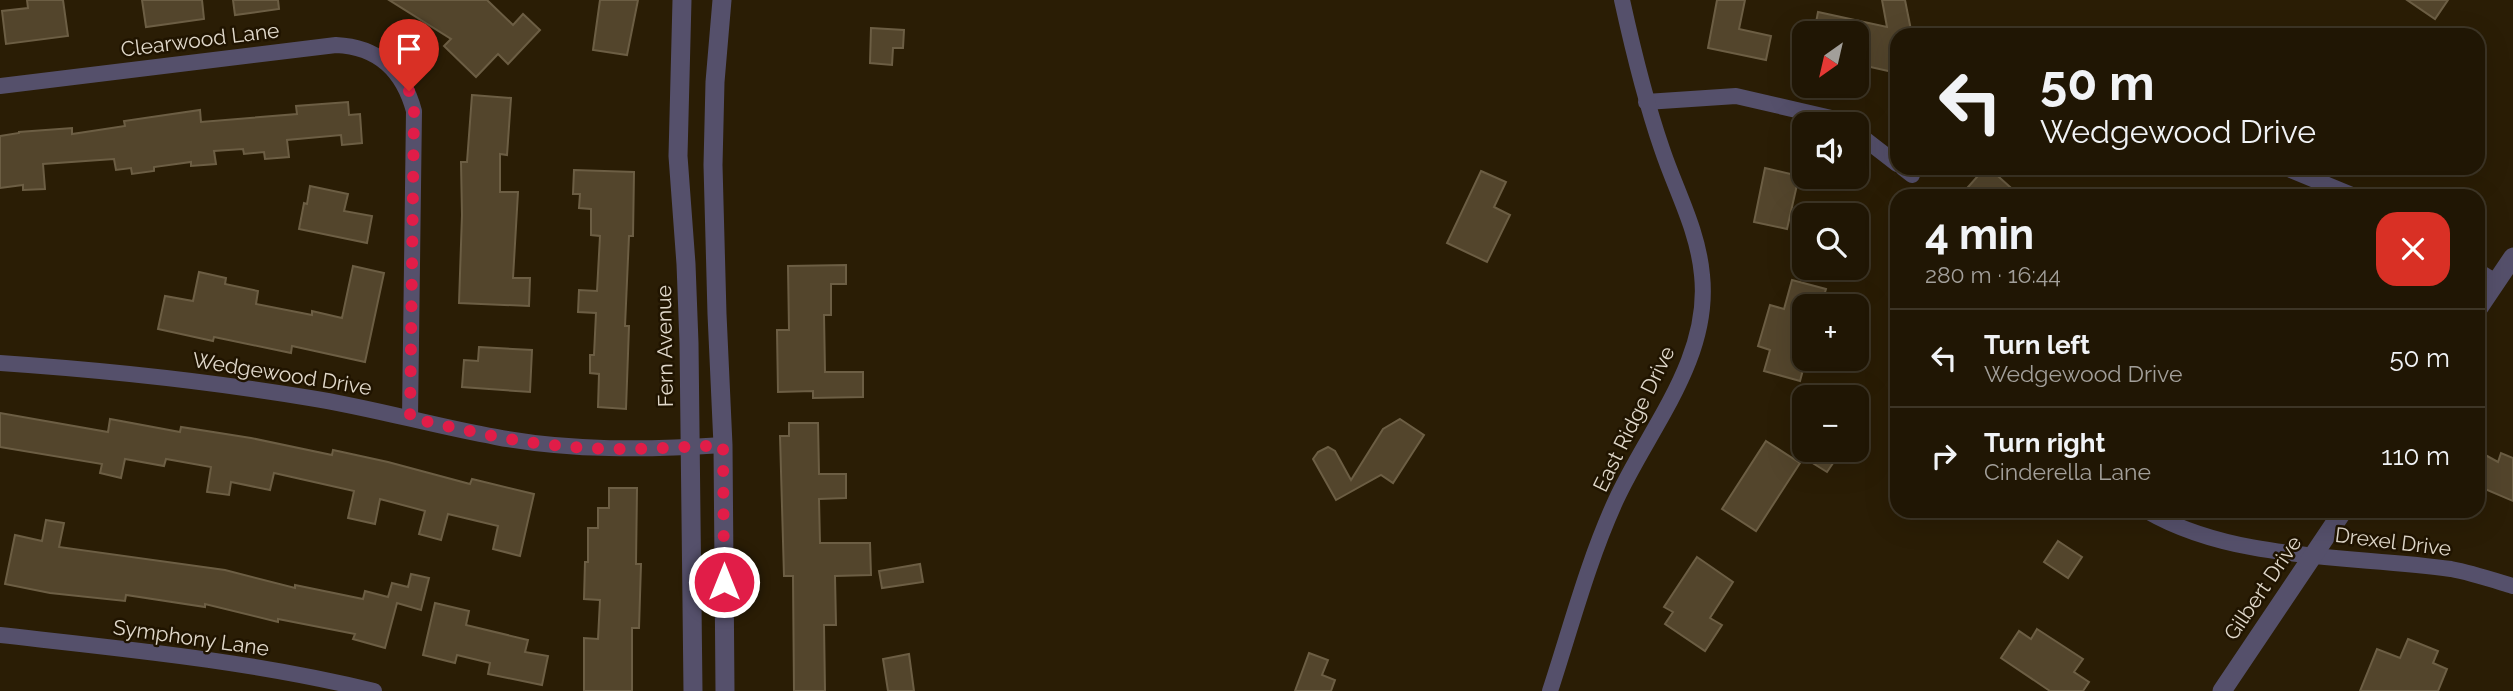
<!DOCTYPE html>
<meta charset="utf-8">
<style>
:root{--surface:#201604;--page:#281f0e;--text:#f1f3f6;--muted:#a29f9a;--line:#3d3526}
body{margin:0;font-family:Raleway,sans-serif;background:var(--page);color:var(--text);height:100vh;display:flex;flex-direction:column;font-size:26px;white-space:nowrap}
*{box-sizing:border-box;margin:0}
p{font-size:23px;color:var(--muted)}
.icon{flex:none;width:38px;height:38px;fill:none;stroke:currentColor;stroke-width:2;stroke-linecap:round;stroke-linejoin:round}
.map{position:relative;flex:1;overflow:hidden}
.sheet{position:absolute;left:1890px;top:189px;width:595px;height:329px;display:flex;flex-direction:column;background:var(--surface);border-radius:21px;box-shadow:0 7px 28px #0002,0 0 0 2px var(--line)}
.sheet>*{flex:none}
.top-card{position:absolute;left:1890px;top:28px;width:595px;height:147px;border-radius:21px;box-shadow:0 7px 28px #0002,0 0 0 2px var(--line);background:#201604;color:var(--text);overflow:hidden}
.needle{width:46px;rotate:214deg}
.fabs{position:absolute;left:1792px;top:21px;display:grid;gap:14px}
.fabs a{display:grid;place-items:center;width:77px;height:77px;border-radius:14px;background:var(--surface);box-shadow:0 7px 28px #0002,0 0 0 2px var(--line);font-size:35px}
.pin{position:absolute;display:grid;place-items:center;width:60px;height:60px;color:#fff;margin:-72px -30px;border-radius:50% 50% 50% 0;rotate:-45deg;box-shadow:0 0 7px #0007}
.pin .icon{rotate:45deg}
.me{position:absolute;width:77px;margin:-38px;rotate:0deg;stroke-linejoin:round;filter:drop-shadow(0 0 5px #0008)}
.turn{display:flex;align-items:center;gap:24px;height:147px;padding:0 35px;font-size:32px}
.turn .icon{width:91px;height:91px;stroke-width:2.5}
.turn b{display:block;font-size:49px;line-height:60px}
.round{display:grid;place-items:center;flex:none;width:74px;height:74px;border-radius:21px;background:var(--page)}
.headline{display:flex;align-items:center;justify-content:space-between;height:119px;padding:0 35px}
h1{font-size:42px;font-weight:700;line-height:52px}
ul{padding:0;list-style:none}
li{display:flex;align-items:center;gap:21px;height:98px;padding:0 35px;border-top:2px solid var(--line)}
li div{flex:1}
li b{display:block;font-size:26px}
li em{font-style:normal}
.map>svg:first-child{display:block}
.building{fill:#53452c;stroke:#6c5e44;stroke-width:2}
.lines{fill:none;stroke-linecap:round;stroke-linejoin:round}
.minor{stroke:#55506b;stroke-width:16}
.tertiary{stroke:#55506b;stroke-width:19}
.route{stroke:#e11d48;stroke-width:12;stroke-dasharray:0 21.6}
.labels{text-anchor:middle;stroke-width:5;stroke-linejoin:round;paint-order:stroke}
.street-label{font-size:21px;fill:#e1d9cb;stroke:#201400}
</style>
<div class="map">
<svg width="2513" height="691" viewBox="0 0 2513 691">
<rect width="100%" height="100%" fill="#2a1d05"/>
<g class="building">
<polygon points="27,0 63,0 68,36 6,44 2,11 28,8"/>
<polygon points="142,0 202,0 204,19 146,27"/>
<polygon points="233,0 278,0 279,9 235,15"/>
<polygon points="389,0 487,0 513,25 523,14 540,30 508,64 498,54 476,77 444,46 451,39"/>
<polygon points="600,0 638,0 627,55 593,50"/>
<polygon points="1717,0 1745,0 1739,29 1771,36 1766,60 1708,48"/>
<polygon points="1882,0 1905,0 1912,35 1897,35 1897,73 1857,64 1857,33 1814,33 1818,12 1887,27"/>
<polygon points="2407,0 2448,0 2435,19"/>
<polygon points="871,28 904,30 903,48 893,48 892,65 870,63"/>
<polygon points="472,95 511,98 507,155 500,154 500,192 518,192 513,278 530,278 529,306 459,303 462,215 461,162 467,162"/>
<polygon points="348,102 349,115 360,114 362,143 342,145 341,135 287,140 289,157 265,159 264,152 244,154 243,149 214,151 216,164 191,166 191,162 154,167 154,171 132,174 131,168 116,170 114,159 43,164 45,189 23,190 23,185 0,188 0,136 19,133 19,132 72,128 72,134 125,126 124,121 200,110 201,122 297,114 296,106"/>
<polygon points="1765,168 1799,176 1787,229 1754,222"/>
<polygon points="1985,168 1989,168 2020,196 1960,196"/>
<polygon points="574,170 634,172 633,236 629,236 625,326 629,326 626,409 598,407 599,374 590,373 590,355 594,355 596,313 578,312 579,290 597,291 600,236 591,235 591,209 579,208 580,194 573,194"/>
<polygon points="1481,171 1506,182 1494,207 1510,215 1487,262 1447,243"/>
<polygon points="310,186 348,194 344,211 372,216 367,243 299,229 304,203 307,204"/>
<polygon points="846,265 846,284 831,284 831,315 824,315 825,372 863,372 863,397 813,398 813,391 778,392 777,330 789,330 788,266"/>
<polygon points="353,266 384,273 365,362 292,346 291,353 214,337 213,341 158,329 165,296 193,301 199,272 226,278 225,284 258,291 256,304 312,315 312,311 342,318"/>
<polygon points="1792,280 1826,289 1821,306 1804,306 1804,366 1800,381 1764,371 1770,350 1758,346 1770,305 1784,309"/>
<polygon points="479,347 532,350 530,392 462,387 464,360 478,361"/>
<polygon points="0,413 108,432 110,419 180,432 181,427 251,438 332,455 333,450 388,462 470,484 472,479 534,494 520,556 493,549 498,526 448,514 441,540 419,534 425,511 380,499 375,524 348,518 354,491 274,473 270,490 231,482 229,495 207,492 211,467 166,459 164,466 125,459 121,478 100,473 102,464 0,447"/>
<polygon points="1400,419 1424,435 1393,483 1381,475 1336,500 1313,459 1318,452 1328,447 1335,451 1351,480 1383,429"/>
<polygon points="789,423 818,423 819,474 846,474 846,498 819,499 820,543 870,543 871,575 835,576 836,625 824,625 825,691 794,691 793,576 784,576 780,436 789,436"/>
<polygon points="1766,441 1800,463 1756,531 1722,509"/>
<polygon points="1820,450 1842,450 1827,472 1811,462"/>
<polygon points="2478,451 2498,462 2501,453 2513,458 2513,501 2478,486"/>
<polygon points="609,488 637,488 636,564 641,564 639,628 632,628 632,691 584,691 584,638 598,639 600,600 584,599 585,562 588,562 588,528 598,528 598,508 609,508"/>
<polygon points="46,520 64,523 59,547 225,570 295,588 295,585 363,599 365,591 388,597 392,583 408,587 411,574 429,578 421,610 397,603 385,648 353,639 355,634 278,619 278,622 205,604 205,607 126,595 125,601 50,593 5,584 15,535 42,541"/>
<polygon points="2058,541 2082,557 2068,578 2044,562"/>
<polygon points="1697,557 1733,582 1710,618 1722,625 1705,651 1665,624 1673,612 1664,607"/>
<polygon points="920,564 923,582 882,588 879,571"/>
<polygon points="435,603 469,611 466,625 528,640 525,652 548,656 542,685 488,674 490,663 457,655 455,663 423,655"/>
<polygon points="2037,629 2083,659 2074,672 2089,682 2083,691 2050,691 2001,658 2019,631 2031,639"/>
<polygon points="2408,639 2438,651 2433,663 2447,669 2438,691 2360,691 2377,649 2400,658"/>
<polygon points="1309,653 1328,660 1322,675 1335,680 1331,691 1295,691"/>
<polygon points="909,654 914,691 888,691 883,659"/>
</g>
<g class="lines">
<g class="minor">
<path d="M0,86l336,-41c43,2 67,26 78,66l-4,307"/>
<polyline points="1646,102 1736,96 1840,120 1845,124"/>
<polyline points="1857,133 1897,164"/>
<polyline points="1903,168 1912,175"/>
<polyline points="2291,170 2354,196"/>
<polyline points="2478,271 2496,282"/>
<path d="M0,363c104,7 207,18 310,35 63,10 124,28 186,39 75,14 151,13 227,8"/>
<path d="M2147,511c88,51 205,44 304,58 21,4 42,11 62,17"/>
<path d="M0,635c125,14 252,26 374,56"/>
<path d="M1550,691c21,-64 38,-130 66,-191 33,-72 95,-141 86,-225 -4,-45 -26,-84 -40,-126 -17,-49 -29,-99 -40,-149"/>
</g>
<g class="tertiary">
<polyline points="682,0 678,156 686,264 689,343 693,691"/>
<polyline points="722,0 715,82 713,165 717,314 723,445 725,691"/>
<polyline points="2478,309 2513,257"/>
<polyline points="2222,691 2343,511"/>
</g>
</g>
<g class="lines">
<path class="route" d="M409,91l5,20 -4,307c47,10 94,22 142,27 57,7 114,3 171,0l1,137"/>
</g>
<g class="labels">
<g class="street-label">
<text transform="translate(200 40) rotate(-7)" y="7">Clearwood Lane</text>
<text transform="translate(665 346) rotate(-91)" y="7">Fern Avenue</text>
<text transform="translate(282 374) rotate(9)" y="7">Wedgewood Drive</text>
<text transform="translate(1634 419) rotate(-64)" y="7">East Ridge Drive</text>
<text transform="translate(2393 542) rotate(7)" y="7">Drexel Drive</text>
<text transform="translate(2263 588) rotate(-56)" y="7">Gilbert Drive</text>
<text transform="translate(191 638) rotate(8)" y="7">Symphony Lane</text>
</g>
</g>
</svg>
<div class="fabs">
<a><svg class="needle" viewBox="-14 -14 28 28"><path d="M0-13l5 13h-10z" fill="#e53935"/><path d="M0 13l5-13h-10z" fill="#a29f9a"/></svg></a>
<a><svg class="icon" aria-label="sound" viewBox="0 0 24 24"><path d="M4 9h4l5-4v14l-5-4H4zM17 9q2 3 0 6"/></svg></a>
<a><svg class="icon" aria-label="search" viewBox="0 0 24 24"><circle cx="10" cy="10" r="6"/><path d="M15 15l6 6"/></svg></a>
<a>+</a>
<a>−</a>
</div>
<div class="pin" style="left:409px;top:91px;background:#d93025"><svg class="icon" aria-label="arrive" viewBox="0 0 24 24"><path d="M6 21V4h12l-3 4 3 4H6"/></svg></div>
<svg class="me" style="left:724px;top:582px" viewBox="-20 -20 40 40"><circle r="17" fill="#e11d48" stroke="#fff" stroke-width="3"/><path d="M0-11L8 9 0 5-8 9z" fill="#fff"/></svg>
<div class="top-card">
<div class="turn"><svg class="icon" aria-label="left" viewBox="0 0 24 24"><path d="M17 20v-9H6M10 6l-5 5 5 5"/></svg><div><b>50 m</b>Wedgewood Drive</div></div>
</div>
<section class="sheet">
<div class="headline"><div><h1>4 min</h1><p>280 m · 16:44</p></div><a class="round" style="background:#d93025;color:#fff"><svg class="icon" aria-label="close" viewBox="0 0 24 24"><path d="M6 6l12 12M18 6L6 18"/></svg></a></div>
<ul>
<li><svg class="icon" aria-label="left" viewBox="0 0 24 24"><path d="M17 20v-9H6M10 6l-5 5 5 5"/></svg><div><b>Turn left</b><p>Wedgewood Drive</p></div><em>50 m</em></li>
<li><svg class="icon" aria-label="right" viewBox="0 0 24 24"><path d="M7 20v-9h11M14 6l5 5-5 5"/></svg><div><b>Turn right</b><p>Cinderella Lane</p></div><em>110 m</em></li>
</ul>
</section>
</div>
